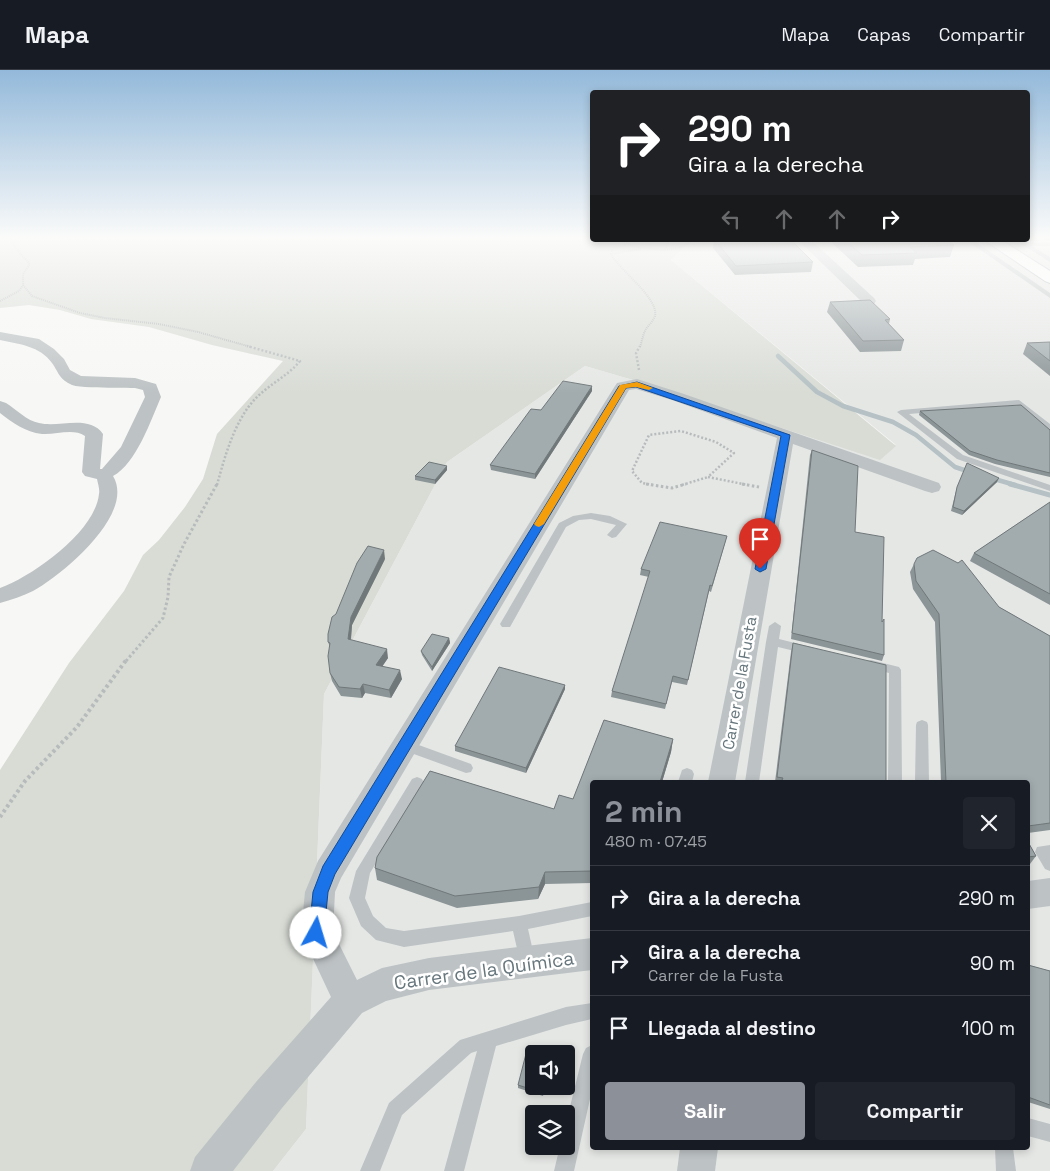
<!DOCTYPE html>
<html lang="es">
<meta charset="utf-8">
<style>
:root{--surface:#171b24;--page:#20242c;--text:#f1f3f6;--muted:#9ea1a6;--line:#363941;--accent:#8c9099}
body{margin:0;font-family:"Space Grotesk",sans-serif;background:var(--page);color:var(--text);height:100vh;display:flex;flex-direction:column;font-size:19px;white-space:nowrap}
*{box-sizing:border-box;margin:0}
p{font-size:16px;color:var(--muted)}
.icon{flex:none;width:28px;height:28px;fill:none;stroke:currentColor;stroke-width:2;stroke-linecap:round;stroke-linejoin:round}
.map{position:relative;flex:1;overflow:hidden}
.details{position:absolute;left:590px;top:710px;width:440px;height:370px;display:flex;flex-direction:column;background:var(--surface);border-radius:5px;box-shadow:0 2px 8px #0003}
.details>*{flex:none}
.hud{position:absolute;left:590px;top:20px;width:440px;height:152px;border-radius:5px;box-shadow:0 2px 8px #0003;background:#202124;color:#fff;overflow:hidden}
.tools{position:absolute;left:525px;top:975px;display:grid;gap:10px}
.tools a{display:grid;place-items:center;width:50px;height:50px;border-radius:5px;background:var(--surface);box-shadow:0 2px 8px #0003;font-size:25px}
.pin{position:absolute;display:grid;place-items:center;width:42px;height:42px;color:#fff;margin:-51px -21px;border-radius:50% 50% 50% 0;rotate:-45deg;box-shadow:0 0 5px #0007}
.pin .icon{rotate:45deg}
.me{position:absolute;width:55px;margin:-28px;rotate:6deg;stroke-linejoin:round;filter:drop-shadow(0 0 4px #0008)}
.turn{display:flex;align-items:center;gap:18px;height:105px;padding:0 15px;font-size:22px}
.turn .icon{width:65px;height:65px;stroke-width:2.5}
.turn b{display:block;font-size:35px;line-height:42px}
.lanes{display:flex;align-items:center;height:48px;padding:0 15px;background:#0003;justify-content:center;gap:25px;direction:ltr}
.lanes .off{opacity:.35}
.round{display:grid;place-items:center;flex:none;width:52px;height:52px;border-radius:5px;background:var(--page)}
.headline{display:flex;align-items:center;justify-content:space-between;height:85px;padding:0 15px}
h1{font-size:30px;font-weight:700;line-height:38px;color:var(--accent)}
.button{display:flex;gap:10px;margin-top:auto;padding:10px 15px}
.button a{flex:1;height:58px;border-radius:5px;background:var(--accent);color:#fff;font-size:20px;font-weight:700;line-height:58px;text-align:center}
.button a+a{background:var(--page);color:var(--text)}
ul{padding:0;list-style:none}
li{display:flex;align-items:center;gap:15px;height:65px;padding:0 15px;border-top:1px solid var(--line)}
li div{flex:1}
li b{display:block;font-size:19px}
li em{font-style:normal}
header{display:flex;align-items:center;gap:30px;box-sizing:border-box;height:70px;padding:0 25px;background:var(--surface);border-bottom:1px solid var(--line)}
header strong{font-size:24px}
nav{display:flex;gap:28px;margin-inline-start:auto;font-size:18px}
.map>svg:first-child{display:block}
.built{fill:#e5e7e5;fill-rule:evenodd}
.green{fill:#d8dcd5}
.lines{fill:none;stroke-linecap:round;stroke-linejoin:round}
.stream-far1{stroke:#b5c1c4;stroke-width:4.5}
.stream{stroke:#b5c1c4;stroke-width:5}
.secondary-casing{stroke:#afb6b9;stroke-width:2}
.path-far3{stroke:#b7bbbc;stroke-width:2;stroke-dasharray:1 1;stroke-linecap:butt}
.path-far2{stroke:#b7bbbc;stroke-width:2.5;stroke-dasharray:2 2;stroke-linecap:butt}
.path-far1{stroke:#b7bbbc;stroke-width:3;stroke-dasharray:2.5 2.5;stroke-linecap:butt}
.path{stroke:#b7bbbc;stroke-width:4;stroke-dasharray:3 3;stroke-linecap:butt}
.service{fill:#bdc2c4;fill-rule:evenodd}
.minor{fill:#bdc2c4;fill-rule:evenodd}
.secondary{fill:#fff;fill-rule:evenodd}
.wall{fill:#8b9496}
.shaded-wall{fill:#71787a}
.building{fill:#a2acaf;stroke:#71787a}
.route{fill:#1a73e8;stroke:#114b97}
.slow{fill:#f59e0b}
.labels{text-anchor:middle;stroke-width:5;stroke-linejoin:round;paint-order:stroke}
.street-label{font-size:16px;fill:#66767c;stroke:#fff}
.near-street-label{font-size:19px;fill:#66767c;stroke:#fff}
</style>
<header>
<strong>Mapa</strong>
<nav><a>Mapa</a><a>Capas</a><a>Compartir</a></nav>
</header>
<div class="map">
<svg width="1050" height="1101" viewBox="0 0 1050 1101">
<rect width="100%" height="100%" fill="#f7f7f5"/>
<path class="built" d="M1028,168h22v933h-777l33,-42 18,-435 123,-232 138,-96 65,19 246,60 -225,-185 21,-20h336zM592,712h436v366h-436zM534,984h32v32h-32zM534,1044h32v32h-32z"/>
<polygon class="green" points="0,168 692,170 671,190 896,376 880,390 650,315 585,296 447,392 324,624 306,1059 273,1101 0,1101 0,700 69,593 124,521 143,485 159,470 185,437 203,409 217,364 283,291 212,275 149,257 91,249 60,240 29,235 0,238"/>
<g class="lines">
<g class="stream-far1">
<polyline points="778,286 817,322 843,336 893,352 916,365 955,397 970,402"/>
<polyline points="991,408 1015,415"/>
</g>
<polyline class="stream" points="1010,414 1050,425"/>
<defs>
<polygon id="secondary" points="984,170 1001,170 1050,201 1050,213 1045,211"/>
</defs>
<use href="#secondary" class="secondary-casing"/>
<g class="path-far3">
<polyline points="619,170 635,177 665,180 669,170"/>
<polyline points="665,180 678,178 695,170"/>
<polyline points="611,184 613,178 625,175"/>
<polyline points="23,215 32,226 80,243 105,248 159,254 198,262 251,277"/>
<polyline points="0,231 19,221 23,215 23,204 30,194 16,179 11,168"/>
<path d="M640,277c2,-6 3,-13 6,-18 3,-4 7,-8 9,-13 4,-18 -36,-46 -44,-62l31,-5"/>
</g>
<g class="path-far2">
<polyline points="639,300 636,283 640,276"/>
<polyline points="708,407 748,415"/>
<path d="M217,415c8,-29 17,-63 38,-86 13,-14 33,-23 45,-38l-53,-15"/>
<polyline points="653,415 642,413 632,401 649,365 681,361 716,372 734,383 708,407"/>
<polyline points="682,415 708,407"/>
</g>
<g class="path-far1">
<polyline points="646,414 672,418 686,414"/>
<polyline points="742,414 759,417"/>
<polyline points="126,591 163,548 168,527 169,507 184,474 217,414"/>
</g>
<polyline class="path" points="0,747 25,711 77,657 127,589"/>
<g class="service">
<polygon points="966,170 973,170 1050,223 1050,228"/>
<polygon points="1015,170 1022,170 1027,173 1050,172 1050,176 1032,176 1050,187 1050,192"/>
<polygon points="1019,330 1050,354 1050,361 1017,335 909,344 963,385 1050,415 1050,421 957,389 897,342 901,340"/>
<polygon points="591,443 610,446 627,454 616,467 612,468 607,465 616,455 591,449 579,450 566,457 510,557 502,557 500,554 559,453 573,446"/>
<polygon points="775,552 781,556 779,569 811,577 813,580 807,584 778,577 759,712 745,712 766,572 769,556"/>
<polygon points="871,590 899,597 901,600 902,712 888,712 889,603 867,597 865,594 867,591"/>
<polygon points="922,650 927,652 928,655 929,712 915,712 916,655 917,652"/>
<polygon points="405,670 471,694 473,698 471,702 466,703 400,679 398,675 400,671"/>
<polygon points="687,698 692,700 694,704 692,712 678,712 682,700"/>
<polygon points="417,707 422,709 424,713 370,803 365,828 373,846 386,858 404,861 519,846 592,832 592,846 528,859 535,890 533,896 527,898 521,896 513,861 404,877 376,870 361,856 349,828 356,801 412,709"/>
<polygon points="1050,775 1050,801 1045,799 1035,782 1037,777"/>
<polygon points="592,933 592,949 566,955 496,976 464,1101 444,1101 477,981 471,983 402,1045 380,1101 360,1101 389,1033 460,970 566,937"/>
<polygon points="592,975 592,1020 574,1101 554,1101 560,1076 566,1076 566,1053 583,984 586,978"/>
<polygon points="1028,1048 1050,1054 1050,1072 1028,1066"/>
<polygon points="995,1078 1013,1078 1016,1101 996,1101"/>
</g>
<g class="minor">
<polygon points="798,170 811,170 874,228 876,231 874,234 864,234"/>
<path d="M0,262l39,7 15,10 10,10 6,11 11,6 54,2 21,6 5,13c-10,23 -25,67 -48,79 23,38 -51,99 -80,115 -10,5 -22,9 -33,12v-15c33,-12 95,-56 99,-94 1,-4 -1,-10 -2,-15l-12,-3 -3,-4 3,-36c-12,-8 -29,-1 -43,-2 -17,-2 -29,-11 -42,-21v-12l6,2c10,6 21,18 33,20 20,5 50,-9 64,11l-3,35h2l19,-22 24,-50 -2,-7 -8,-2c-15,-1 -50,1 -63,-3 -13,-6 -13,-12 -20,-22 -12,-17 -33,-19 -52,-23z"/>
<polygon points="637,309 684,324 939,413 941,417 939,421 932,423 925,421 793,374 735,712 708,712 777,368 672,330 636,319 629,320 341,808 335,822 333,862 357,910 382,898 429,888 592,868 592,900 429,920 386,931 362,943 282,1038 233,1101 190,1101 195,1087 256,1012 331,927 301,863 305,822 318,791 615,316 617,313"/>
<polygon points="1050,808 1050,836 1028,839 1028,811"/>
<polygon points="680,1078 718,1078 715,1101 677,1101"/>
</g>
<use href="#secondary" class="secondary"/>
</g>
<g class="wall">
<polygon points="1042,168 1050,168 1050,171 1045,170"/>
<polygon points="714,170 791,170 813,192 811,202 735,205 713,178"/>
<polygon points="829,170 947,170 954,175 950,187 915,189 913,195 858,197"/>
<polygon points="830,232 890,249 889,254 904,270 901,281 860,282 827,242"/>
<polygon points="1050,272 1050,306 1023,284 1027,273"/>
<polygon points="592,321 535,409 491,400 490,395 541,340"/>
<polygon points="920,341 1050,360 1050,407 995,394 969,385 919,345"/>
<polygon points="812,380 855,462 882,552 884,585 882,591 791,569 810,385"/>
<polygon points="967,393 997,412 962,445 951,441 956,421"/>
<polygon points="447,396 447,400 435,414 415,410 415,406"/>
<polygon points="1050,432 1050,535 970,491 974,483"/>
<polygon points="727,466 711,522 709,521 687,615 672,612 665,639 611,627 612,621 649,507 640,505 641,499"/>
<polygon points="385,489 352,555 351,570 388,588 382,596 402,609 391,628 365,623 362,628 341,626 332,611 330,603 330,577 328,572 336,544"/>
<polygon points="914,494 999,537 1050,566 1050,760 1028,763 1028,712 941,712 935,552 913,519 910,502"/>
<polygon points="449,568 450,573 432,601 422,585 421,581"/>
<polygon points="793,573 886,712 775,712 791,582"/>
<polygon points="565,615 565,619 526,703 455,681 455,676"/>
<polygon points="604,650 673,669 671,682 662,712 592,712 592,813 545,814 538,829 457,838 377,810 375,798 377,787 430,701 554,739 559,725 573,729"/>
<polygon points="1028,772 1036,786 1030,794 1028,794"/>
<polygon points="1028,895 1050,901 1050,1039 1028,1032"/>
<polygon points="518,1015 534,1016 546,1016 543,1026 518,1018"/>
</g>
<g class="shaded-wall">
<polygon points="592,316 592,321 535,409 535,404"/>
<polygon points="447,396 447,400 435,414 435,410"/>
<polygon points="999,408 997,412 962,445 964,441"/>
<polygon points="384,480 385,489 352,555 350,578 348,569 351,547"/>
<polygon points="449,568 450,573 432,601 432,597"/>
<polygon points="387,579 388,588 378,603 376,595"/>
<polygon points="400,600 402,609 391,628 389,620"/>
<polygon points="363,614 365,623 362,628 360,619"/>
<polygon points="565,615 565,619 526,703 526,698"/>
<polygon points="673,669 671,682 662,712 660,712"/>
<polygon points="545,802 545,814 538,829 539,817"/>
</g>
<g class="building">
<polygon points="715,170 791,170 813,192 736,196"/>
<polygon points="845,170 947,170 954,175 910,177 917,183 862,185"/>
<polygon points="870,230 890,249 885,250 904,270 863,271 830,232"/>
<polygon points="1050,272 1050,291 1027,273"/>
<polygon points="563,311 592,316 535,404 490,395 531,339 541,340"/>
<polygon points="1021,335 1050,360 1050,403 997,390 970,381 920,341"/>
<polygon points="812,380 858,396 855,462 884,467 882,552 884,549 884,585 792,563"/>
<polygon points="429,392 447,396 435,410 415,406"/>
<polygon points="967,393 999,408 964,441 953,437 957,417"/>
<polygon points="1050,432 1050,524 974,483"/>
<polygon points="660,452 727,466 712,516 710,515 688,610 673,606 666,634 612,621 650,501 641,499"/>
<polygon points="368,476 384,480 351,547 348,569 387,579 376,595 400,600 389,620 363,614 360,619 339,617 330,603 328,586 330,573 328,572 328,564 332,547 336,544 357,493"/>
<polygon points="933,480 958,493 962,490 999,537 1050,566 1050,753 1028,756 1028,712 946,712 939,544 916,511 914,494 917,488"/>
<polygon points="432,564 449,568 432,597 421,581"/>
<polygon points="793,573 886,595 886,712 781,712 783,708 777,707"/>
<polygon points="499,597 565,615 526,698 455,676"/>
<polygon points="604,650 673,669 660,712 592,712 592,801 545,802 539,817 455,826 375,798 377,787 430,701 554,739 559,725 573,729"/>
<polygon points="1028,772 1036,786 1028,787"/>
<polygon points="1028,895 1050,901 1050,1035 1028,1027"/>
<polygon points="528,976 552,984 534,984 534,1016 545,1016 543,1023 518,1015"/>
</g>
<linearGradient id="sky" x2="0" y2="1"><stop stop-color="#93b9da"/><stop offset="0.52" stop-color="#fbfbfa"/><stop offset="1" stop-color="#fbfbfa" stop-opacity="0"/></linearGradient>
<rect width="1050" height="323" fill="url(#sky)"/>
<polygon class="route" points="637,312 790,365 766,499 760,502 755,499 781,366 636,317 626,318 335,804 328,822 324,863 322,868 316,870 311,868 309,863 313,822 323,796 619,316"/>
<polygon class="slow" points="637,312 653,318 649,320 636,317 626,318 544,454 539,457 536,456 534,454 620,315"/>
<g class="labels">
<g class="street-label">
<text transform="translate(739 613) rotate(-80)" y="6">Carrer de la Fusta</text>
</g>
<g class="near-street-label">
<text transform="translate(484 900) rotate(-8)" y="7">Carrer de la Química</text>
</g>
</g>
</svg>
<div class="tools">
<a><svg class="icon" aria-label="sound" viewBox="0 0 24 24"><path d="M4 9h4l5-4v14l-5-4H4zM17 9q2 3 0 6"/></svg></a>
<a><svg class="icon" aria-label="layers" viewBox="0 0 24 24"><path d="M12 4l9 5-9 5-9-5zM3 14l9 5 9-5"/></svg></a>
</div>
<div class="pin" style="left:760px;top:499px;background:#d93025"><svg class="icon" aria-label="arrive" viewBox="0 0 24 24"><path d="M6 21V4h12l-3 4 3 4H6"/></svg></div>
<svg class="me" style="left:316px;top:863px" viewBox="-20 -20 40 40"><circle r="19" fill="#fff"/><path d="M0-13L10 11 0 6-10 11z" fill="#1a73e8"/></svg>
<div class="hud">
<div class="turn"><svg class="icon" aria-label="right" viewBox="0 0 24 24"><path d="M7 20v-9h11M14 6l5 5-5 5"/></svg><div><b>290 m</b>Gira a la derecha</div></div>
<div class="lanes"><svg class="icon off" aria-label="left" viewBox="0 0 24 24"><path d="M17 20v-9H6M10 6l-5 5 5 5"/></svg><svg class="icon off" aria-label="ahead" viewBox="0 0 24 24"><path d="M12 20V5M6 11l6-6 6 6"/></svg><svg class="icon off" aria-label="ahead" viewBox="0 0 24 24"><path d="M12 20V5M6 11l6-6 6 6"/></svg><svg class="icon" aria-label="right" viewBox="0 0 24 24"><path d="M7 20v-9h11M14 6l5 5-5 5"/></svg></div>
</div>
<section class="details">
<div class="headline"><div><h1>2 min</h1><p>480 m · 07:45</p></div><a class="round"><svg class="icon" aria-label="close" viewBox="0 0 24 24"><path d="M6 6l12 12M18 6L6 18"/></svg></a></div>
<ul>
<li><svg class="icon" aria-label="right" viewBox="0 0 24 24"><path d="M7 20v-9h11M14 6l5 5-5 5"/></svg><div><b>Gira a la derecha</b></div><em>290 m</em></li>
<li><svg class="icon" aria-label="right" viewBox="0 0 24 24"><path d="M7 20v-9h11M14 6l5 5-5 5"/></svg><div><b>Gira a la derecha</b><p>Carrer de la Fusta</p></div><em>90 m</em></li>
<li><svg class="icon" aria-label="arrive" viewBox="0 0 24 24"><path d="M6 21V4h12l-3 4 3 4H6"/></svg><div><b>Llegada al destino</b></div><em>100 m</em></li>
</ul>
<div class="button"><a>Salir</a><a>Compartir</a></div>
</section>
</div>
